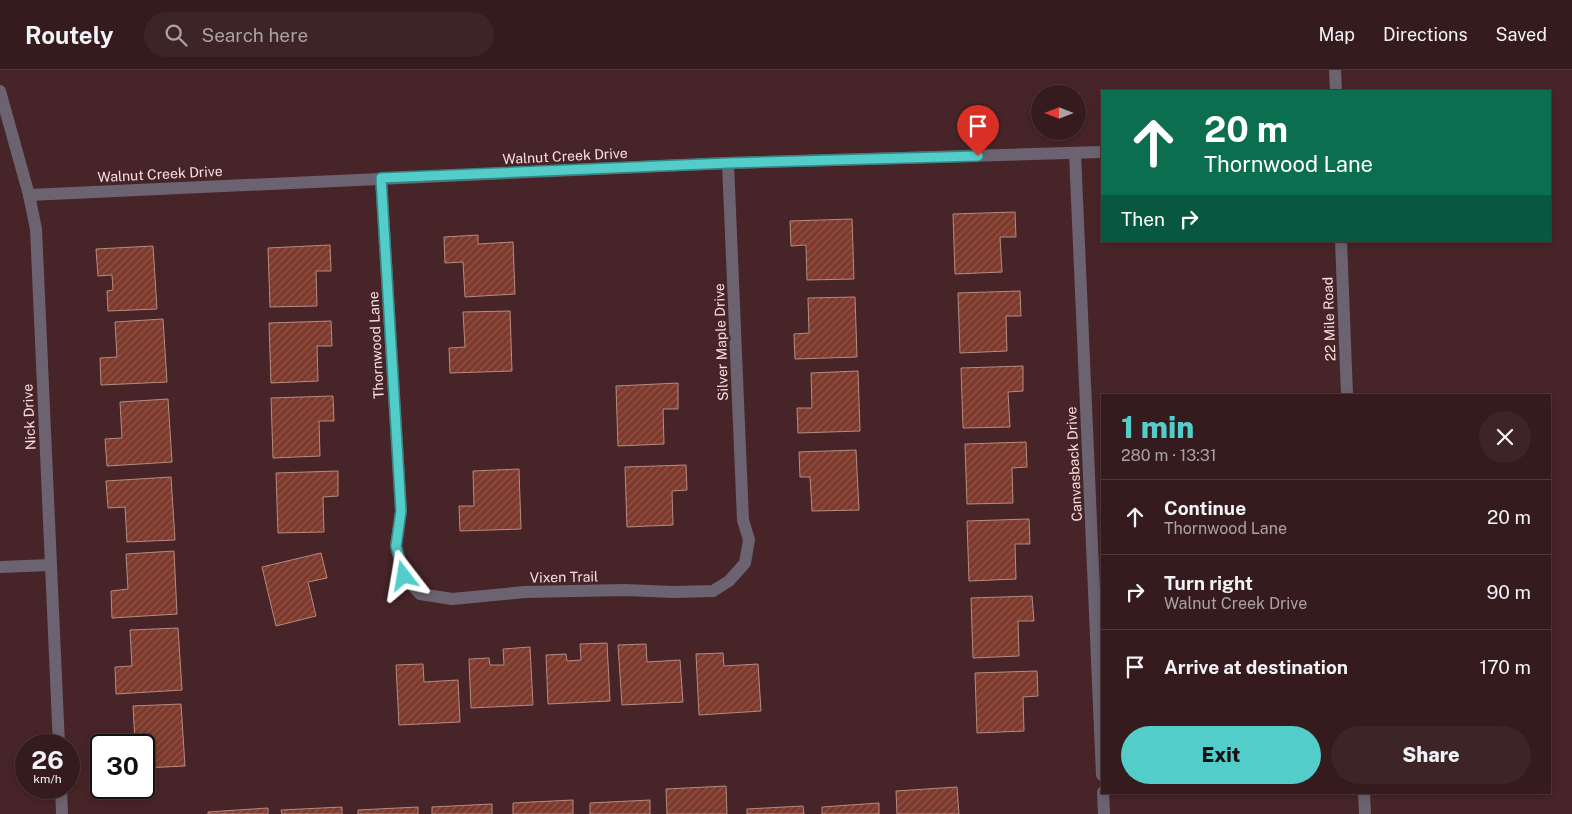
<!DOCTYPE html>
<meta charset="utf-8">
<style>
:root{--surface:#351b1e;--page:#3d2427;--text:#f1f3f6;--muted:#aaa1a4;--line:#4f393c;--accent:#53cdca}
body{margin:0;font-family:"Public Sans",sans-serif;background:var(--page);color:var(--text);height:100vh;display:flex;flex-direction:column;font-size:19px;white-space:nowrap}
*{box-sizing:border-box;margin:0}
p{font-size:16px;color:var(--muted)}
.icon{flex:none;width:28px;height:28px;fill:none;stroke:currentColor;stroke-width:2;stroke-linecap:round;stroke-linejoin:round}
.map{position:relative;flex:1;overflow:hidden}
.sheet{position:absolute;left:1101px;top:324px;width:450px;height:400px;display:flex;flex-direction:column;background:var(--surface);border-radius:0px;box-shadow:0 2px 8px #0003,0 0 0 1px var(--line)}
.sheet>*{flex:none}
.hud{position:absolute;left:1101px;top:20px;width:450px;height:152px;border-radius:0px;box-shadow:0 2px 8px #0003,0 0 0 1px var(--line);background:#0b6e4f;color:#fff;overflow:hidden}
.needle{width:32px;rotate:270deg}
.tools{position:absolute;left:1031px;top:15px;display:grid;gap:10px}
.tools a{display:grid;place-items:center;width:55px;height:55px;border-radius:50%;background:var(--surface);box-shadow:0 2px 8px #0003,0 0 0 1px var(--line);font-size:25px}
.speed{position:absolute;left:15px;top:664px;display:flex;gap:10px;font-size:25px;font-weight:700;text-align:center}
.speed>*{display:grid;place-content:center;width:65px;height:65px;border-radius:50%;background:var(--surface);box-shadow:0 2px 8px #0003,0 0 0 1px var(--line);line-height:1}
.speed small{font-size:12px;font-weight:400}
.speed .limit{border:2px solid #111;border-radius:8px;background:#fff;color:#111}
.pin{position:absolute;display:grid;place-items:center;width:42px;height:42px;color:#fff;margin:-51px -21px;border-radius:50% 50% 50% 0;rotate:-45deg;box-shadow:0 0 5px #0007}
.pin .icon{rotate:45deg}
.me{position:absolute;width:55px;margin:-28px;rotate:346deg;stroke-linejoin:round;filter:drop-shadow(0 0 4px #0008)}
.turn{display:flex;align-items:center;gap:18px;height:105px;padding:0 20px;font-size:22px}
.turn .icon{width:65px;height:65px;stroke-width:2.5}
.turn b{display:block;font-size:35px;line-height:42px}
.then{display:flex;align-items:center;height:48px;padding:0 20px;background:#0003;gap:10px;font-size:19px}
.round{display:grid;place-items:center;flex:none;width:52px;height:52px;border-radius:26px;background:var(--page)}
.overview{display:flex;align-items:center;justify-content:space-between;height:85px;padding:0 20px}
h1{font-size:30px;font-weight:800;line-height:38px;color:var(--accent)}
.primary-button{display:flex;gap:10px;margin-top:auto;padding:10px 20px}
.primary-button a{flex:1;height:58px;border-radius:30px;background:var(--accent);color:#111;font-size:20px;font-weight:800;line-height:58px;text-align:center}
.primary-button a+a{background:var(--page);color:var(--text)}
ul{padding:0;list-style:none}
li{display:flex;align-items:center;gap:15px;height:75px;padding:0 20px;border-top:1px solid var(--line)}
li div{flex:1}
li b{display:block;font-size:19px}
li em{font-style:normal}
header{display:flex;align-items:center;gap:30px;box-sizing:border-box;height:70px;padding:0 25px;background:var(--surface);border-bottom:1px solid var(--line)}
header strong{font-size:24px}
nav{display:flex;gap:28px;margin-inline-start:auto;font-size:18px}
.search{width:350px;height:45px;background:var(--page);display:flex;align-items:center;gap:12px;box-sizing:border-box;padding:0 18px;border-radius:28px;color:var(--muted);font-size:19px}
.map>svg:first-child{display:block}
.building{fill:url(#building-hatch);stroke:#b68b82}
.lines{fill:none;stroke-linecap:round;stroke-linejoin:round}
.minor{stroke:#6c6371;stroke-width:12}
.route-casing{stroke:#368583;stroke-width:12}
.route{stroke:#53cdca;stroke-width:9}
.labels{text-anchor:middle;stroke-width:5;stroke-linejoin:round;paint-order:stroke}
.street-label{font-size:14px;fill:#f8dfe1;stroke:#472428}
</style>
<header>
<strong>Routely</strong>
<div class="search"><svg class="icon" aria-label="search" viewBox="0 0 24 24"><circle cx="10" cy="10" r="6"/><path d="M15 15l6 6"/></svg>Search here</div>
<nav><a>Map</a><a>Directions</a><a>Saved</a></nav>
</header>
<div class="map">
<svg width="1572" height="744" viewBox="0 0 1572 744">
<defs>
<pattern id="building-hatch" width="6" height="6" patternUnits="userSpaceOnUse" patternTransform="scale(1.25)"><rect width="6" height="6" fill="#7d392b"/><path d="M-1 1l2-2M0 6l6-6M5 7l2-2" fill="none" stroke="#905549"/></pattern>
</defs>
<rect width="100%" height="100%" fill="#472428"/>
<g class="building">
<polygon points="1015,142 1016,167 1000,167 1002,202 955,204 953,144"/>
<polygon points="852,149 854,209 807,210 806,175 791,176 790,151"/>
<polygon points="478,165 478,174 513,172 515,224 465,227 463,192 445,193 444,167"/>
<polygon points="330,175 331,201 316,201 317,236 270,237 268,178"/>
<polygon points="153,176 157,239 108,241 107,221 113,220 112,205 98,206 96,179"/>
<polygon points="1020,221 1021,246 1006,246 1007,281 960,283 958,223"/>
<polygon points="855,227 857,287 795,289 794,264 809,263 808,228"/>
<polygon points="510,241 512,301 450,303 449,278 465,277 463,242"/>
<polygon points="163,249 167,312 101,315 100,288 117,287 115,252"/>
<polygon points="331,251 332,276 317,276 318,311 271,313 269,253"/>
<polygon points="1023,296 1023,321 1008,322 1010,357 963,358 961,298"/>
<polygon points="858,301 860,361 798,363 797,338 812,338 811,303"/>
<polygon points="678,313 678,339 663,339 664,374 618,376 616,316"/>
<polygon points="333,326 334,351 319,351 320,386 273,388 271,328"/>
<polygon points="168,329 172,392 107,396 105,369 122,368 120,332"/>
<polygon points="1026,372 1027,397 1012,398 1013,433 967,434 965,374"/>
<polygon points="856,380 859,440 812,441 810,407 800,407 799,382"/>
<polygon points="686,395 687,420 672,421 673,455 627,457 625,397"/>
<polygon points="519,399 521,459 460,461 459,436 474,436 473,401"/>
<polygon points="338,401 338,426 323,427 324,462 278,463 276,403"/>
<polygon points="171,407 175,470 127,472 125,437 108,438 106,411"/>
<polygon points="1029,449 1030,474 1015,474 1016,509 969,511 967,451"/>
<polygon points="174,481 177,544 112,548 111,521 128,519 126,484"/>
<polygon points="321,483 327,508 308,512 316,546 276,556 262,497"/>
<polygon points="1032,526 1034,551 1018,551 1019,586 973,588 971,528"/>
<polygon points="178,558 182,620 116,624 115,597 132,596 130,560"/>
<polygon points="607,573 610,631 548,634 546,585 566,584 567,591 581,590 580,574"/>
<polygon points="646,574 647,592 680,590 683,632 622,635 618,575"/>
<polygon points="530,577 533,635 471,638 469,589 489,588 490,595 504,595 503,579"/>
<polygon points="723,583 724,596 758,594 761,641 699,645 696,584"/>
<polygon points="423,594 424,612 458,610 460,652 399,655 396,595"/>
<polygon points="1037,601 1038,626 1023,627 1024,661 977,663 975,603"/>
<polygon points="181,634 185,696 144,698 144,675 118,675 118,673 135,672 133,636"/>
<polygon points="726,716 727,744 667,744 666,719"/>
<polygon points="957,717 959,744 897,744 896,721"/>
<polygon points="573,730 573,744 513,744 513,733"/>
<polygon points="650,730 650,744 590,744 590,733"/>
<polygon points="879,733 879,744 822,744 822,737"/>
<polygon points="492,734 492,744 432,744 432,737"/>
<polygon points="803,736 804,744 747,744 747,739"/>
<polygon points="342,737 342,744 282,744 281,740"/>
<polygon points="418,737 418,744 358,744 358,740"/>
<polygon points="268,738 268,744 208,744 208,742"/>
</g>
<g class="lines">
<g class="minor">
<polyline points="1335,0 1336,21"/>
<polyline points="0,21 29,125 36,159 59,675"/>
<polyline points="1075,83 1102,705"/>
<polyline points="381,109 401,441 396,476 404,506 420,524 452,529 525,522 624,520 674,522 713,521 729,511 745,493 749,470 743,450 728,93"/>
<polyline points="29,125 728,93 1102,82"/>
<polyline points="1341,171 1347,325"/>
<polyline points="0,497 51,495"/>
<polyline points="61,718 62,744"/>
<polyline points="1103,722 1104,744"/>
<polyline points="1364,722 1365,744"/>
</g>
</g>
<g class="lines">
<defs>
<polyline id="route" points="404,506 396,476 401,441 381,108 728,93 978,86"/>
</defs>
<use href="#route" class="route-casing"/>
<use href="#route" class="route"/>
</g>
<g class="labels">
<g class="street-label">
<text transform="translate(565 86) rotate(-3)" y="5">Walnut Creek Drive</text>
<text transform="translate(160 104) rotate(-3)" y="5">Walnut Creek Drive</text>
<text transform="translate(1329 249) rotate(-92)" y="5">22 Mile Road</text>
<text transform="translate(721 272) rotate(-92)" y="5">Silver Maple Drive</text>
<text transform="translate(376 275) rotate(-93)" y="5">Thornwood Lane</text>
<text transform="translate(29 347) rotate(-93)" y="5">Nick Drive</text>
<text transform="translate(1074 394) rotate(-93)" y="5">Canvasback Drive</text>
<text transform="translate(564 507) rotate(-1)" y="5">Vixen Trail</text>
</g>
</g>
</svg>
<div class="tools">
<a><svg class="needle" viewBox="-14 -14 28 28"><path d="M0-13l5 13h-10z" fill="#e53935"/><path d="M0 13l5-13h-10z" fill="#aaa1a4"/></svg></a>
</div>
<div class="speed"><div>26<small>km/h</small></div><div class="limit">30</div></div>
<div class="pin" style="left:978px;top:86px;background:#d93025"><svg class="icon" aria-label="arrive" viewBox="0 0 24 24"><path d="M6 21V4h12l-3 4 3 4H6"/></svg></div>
<svg class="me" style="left:404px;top:506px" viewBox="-20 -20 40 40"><path d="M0-17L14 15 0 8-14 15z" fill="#53cdca" stroke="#fff" stroke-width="4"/></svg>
<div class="hud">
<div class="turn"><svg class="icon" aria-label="ahead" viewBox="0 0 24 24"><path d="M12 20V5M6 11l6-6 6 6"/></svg><div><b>20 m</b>Thornwood Lane</div></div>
<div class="then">Then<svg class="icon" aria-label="right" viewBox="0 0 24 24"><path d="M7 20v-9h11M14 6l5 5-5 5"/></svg></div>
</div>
<section class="sheet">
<div class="overview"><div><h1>1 min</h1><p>280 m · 13:31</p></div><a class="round"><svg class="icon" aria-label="close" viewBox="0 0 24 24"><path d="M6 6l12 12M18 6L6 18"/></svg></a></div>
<ul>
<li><svg class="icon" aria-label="ahead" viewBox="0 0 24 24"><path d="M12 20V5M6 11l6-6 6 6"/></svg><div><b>Continue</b><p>Thornwood Lane</p></div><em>20 m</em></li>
<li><svg class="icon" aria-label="right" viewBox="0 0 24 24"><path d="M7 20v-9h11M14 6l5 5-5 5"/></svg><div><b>Turn right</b><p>Walnut Creek Drive</p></div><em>90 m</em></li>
<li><svg class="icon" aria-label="arrive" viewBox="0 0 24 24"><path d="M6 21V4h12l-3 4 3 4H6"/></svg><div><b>Arrive at destination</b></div><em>170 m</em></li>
</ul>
<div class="primary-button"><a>Exit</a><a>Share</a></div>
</section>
</div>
